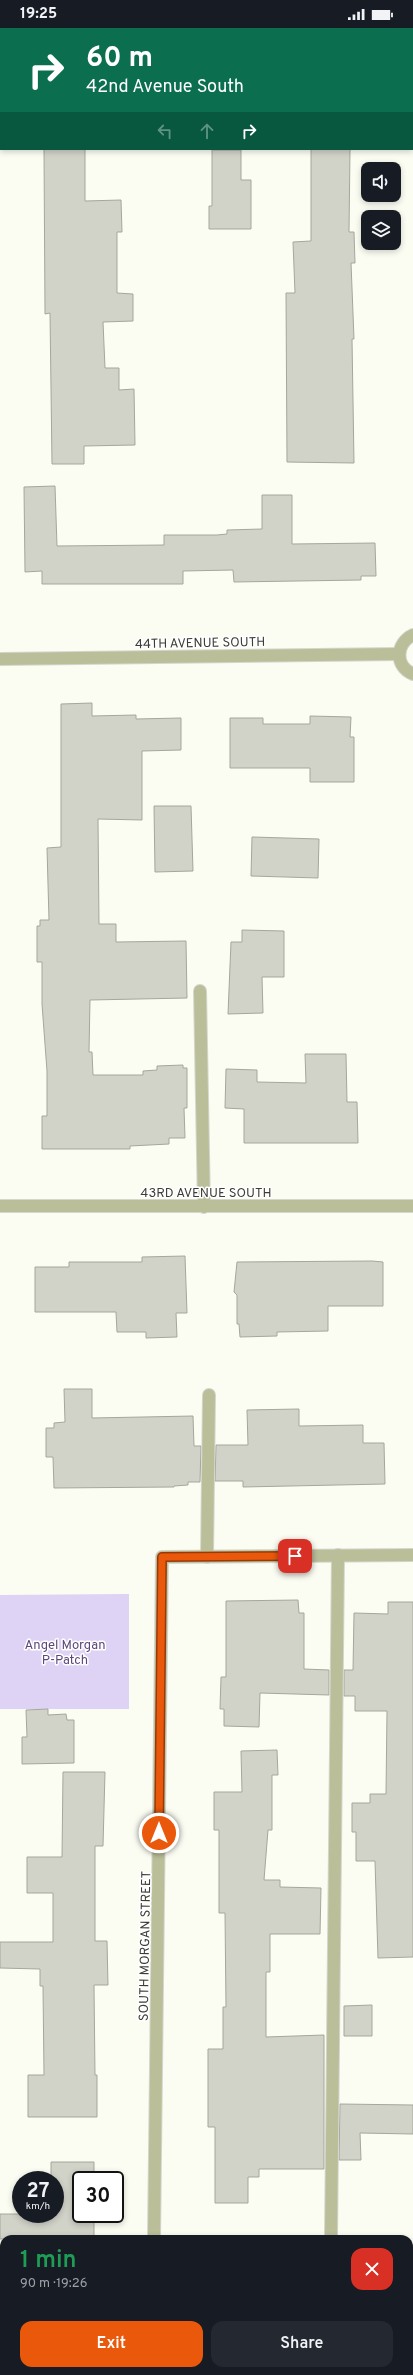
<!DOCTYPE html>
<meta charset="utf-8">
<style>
:root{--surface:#171b24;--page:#242831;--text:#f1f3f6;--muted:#9ea1a6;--accent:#ea580c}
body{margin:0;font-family:Overpass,sans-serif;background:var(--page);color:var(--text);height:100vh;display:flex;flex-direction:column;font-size:15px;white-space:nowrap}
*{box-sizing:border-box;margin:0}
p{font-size:13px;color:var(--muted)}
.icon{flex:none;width:22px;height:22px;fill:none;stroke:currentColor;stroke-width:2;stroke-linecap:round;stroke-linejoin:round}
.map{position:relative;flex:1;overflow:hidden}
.drawer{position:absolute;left:0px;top:2207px;width:413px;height:140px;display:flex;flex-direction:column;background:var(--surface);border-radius:12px 12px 0 0;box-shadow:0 2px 6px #0003}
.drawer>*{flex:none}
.banner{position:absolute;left:0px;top:0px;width:413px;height:122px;box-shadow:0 2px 6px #0003;background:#0b6e4f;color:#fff;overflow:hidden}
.tools{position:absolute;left:361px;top:134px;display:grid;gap:8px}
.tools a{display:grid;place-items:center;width:40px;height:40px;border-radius:8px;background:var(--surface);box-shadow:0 2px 6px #0003;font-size:20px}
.speed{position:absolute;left:12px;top:2143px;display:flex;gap:8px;font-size:20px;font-weight:700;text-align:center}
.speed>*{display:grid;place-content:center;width:52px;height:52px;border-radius:50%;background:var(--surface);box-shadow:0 2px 6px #0003;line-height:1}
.speed small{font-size:10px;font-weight:400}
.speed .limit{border:2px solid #111;border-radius:6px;background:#fff;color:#111}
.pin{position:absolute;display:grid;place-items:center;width:34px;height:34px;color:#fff;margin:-17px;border-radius:8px;box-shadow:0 2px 6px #0006}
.me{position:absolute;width:44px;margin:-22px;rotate:0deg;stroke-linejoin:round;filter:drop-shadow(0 0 3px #0008)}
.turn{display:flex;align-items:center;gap:14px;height:84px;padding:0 20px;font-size:18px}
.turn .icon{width:52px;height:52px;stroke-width:2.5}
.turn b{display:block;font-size:28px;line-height:34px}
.lanes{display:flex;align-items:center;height:38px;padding:0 20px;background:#0003;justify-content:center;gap:20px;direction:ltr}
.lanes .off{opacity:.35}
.round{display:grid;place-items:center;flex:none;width:42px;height:42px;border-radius:12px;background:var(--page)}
.headline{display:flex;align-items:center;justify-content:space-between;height:68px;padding:0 20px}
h1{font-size:24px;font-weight:600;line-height:30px;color:#1e9e55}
.cta{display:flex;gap:8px;margin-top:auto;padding:8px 20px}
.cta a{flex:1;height:46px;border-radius:12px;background:var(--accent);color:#fff;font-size:16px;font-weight:600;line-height:46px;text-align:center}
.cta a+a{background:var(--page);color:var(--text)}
.status{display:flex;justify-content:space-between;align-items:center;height:28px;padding:0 20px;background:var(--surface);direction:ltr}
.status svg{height:11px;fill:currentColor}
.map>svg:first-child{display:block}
.green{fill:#ded2f5}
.building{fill:#d1d2c8;stroke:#a5a79d}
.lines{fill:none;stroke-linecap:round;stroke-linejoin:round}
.lane-casing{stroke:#d5d6cd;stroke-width:14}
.street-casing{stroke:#d5d6cd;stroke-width:14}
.lane{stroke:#babe99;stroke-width:12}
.street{stroke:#babe99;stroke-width:12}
.route-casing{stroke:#983908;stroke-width:10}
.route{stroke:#ea580c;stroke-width:7}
.labels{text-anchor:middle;stroke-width:3;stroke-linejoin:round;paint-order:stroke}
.street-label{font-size:13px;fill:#3c3d39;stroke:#fff}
.park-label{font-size:13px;fill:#5b487a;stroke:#fff}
</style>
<div class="status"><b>19:25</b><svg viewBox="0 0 49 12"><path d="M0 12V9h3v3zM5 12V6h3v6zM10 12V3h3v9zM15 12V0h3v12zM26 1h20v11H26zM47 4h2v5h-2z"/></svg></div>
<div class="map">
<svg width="413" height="2347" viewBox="0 0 413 2347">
<rect width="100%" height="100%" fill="#fbfcf2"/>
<polygon class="green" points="129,1566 129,1681 0,1681 0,1567"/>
<g class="building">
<polygon points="44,121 85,121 85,173 121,172 122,204 117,204 117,265 133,266 133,293 103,294 105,340 119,340 119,362 134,361 135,417 84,418 84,436 52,436 50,285 45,286"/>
<polygon points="311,121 350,121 349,204 354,204 355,235 351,235 354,311 352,311 354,435 287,434 286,265 295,265 293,214 311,213"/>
<polygon points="212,122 241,122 241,152 251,152 251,201 209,201 209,178 212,178"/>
<polygon points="55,458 57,518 164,517 164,507 217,507 227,506 227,502 262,501 262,467 292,467 292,516 375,515 376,548 361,548 361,552 234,554 233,542 183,543 183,556 42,556 42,543 25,544 24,459"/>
<polygon points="92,675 92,688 136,687 136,691 181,690 181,722 142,723 142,792 98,791 99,896 116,896 116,914 186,913 187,970 90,972 89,1024 92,1024 93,1047 143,1047 143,1043 157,1042 157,1038 183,1037 183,1040 187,1040 187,1080 184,1080 185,1110 169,1110 169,1116 130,1118 130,1121 42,1121 42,1088 47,1088 47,1043 42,976 42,934 37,934 37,898 40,898 40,892 49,892 47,820 61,819 61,676"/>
<polygon points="310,688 351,689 350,709 354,709 354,754 310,754 310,740 230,740 230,690 263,690 263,696 310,696"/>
<polygon points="154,778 191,778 193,843 155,844"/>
<polygon points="252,809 319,811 318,850 251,848"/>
<polygon points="242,902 284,903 284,949 262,949 263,985 228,986 231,914 242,914"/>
<polygon points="305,1026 346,1026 347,1074 357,1074 358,1115 244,1115 244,1081 225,1080 226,1041 257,1042 257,1054 306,1055"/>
<polygon points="185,1228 187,1285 176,1285 177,1309 146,1310 146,1304 117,1304 116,1284 35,1284 35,1239 69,1239 69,1234 142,1234 142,1229"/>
<polygon points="372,1233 383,1234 383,1278 328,1278 328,1303 277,1304 277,1308 240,1309 239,1296 237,1296 237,1267 234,1264 237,1234"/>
<polygon points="64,1361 92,1361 92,1390 193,1388 194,1418 201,1418 200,1454 188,1454 188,1457 174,1458 174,1459 54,1460 53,1429 46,1429 46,1400 54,1400 54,1395 65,1394"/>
<polygon points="299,1381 299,1398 363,1397 363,1415 384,1415 385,1456 243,1459 243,1453 215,1453 216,1417 248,1417 247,1382"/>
<polygon points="298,1572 299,1585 304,1585 304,1641 329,1642 329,1667 260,1665 259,1699 224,1698 224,1681 220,1681 221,1649 226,1649 226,1573"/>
<polygon points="388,1574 413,1574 413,1929 378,1930 375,1833 356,1833 356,1804 352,1804 352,1775 370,1775 370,1766 386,1766 387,1683 355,1683 355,1668 344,1668 344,1642 353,1642 354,1585 388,1586"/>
<polygon points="48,1681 48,1687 66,1686 67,1692 74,1692 74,1735 22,1736 22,1709 27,1709 26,1682"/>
<polygon points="277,1722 278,1747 272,1747 272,1802 268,1802 264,1852 280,1852 280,1859 321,1860 320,1906 270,1906 270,1944 266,1944 266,2009 324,2007 324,2141 259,2141 259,2149 248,2149 248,2175 215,2175 215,2099 208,2099 208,2021 223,2021 223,1979 226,1979 225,1885 219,1885 219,1802 214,1802 214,1764 242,1764 241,1723"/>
<polygon points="63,1744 105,1744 103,1818 95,1818 95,1913 107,1913 108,1957 94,1957 95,2047 97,2047 97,2089 28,2089 28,2047 44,2047 43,1958 40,1958 40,1941 0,1940 0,1914 53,1914 53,1865 27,1865 27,1829 62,1829"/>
<polygon points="372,1977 372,2008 344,2008 344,1978"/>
<polygon points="340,2076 413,2077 413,2106 360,2105 361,2132 339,2132"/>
<polygon points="51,2134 94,2134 94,2152 81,2152 81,2186 94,2186 94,2211 0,2211 0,2186 55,2186 55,2152 35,2152 35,2150 51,2150"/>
</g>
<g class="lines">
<defs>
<g id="lane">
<polyline points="200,963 204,1179"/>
<polyline points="207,1529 209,1367"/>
<polyline points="331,2211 338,1527"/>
<polyline points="330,2347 330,2343"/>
</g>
<g id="street">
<polyline points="0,67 1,67"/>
<path d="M413,607c-17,8 -19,31 0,39"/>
<polyline points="1,631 399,626"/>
<polyline points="0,1178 413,1178"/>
<polyline points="154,2211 162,1529 413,1527"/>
<polyline points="142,2347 157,2347"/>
</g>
</defs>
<use href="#lane" class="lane-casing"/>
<use href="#street" class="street-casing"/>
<use href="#lane" class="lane"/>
<use href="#street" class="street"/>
</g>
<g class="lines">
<defs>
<polyline id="route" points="159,1805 162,1529 295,1528"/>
</defs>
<use href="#route" class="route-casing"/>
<use href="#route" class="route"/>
</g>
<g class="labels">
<g class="street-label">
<text transform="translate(200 614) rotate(-1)" y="5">44TH AVENUE SOUTH</text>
<text x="206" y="1169">43RD AVENUE SOUTH</text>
<text transform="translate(144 1918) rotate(-89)" y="5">SOUTH MORGAN STREET</text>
</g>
<g class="park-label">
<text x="65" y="1621">Angel Morgan<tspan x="65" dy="15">P-Patch</tspan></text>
</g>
</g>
</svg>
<div class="tools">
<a><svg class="icon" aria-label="sound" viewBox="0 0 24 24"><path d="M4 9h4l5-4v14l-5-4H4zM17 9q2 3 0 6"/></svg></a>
<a><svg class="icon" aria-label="layers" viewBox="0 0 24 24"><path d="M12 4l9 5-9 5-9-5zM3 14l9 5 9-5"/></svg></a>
</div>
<div class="speed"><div>27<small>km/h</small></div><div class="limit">30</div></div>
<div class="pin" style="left:295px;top:1528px;background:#d93025"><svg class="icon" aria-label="arrive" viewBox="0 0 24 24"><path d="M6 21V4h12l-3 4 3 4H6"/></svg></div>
<svg class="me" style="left:159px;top:1805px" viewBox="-20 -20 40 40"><circle r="17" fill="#ea580c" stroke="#fff" stroke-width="3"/><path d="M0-11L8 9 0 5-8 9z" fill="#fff"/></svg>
<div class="banner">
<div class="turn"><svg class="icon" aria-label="right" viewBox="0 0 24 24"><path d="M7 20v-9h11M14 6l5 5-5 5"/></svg><div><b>60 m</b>42nd Avenue South</div></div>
<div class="lanes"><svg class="icon off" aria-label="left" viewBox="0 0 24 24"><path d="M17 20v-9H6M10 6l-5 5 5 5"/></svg><svg class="icon off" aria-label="ahead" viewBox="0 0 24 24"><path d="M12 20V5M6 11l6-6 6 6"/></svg><svg class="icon" aria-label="right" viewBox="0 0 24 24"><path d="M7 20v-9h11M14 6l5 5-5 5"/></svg></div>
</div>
<section class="drawer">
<div class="headline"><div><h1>1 min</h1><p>90 m · 19:26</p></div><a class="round" style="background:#d93025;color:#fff"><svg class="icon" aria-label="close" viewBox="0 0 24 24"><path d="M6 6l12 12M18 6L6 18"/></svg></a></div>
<div class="cta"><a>Exit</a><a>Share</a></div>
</section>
</div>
